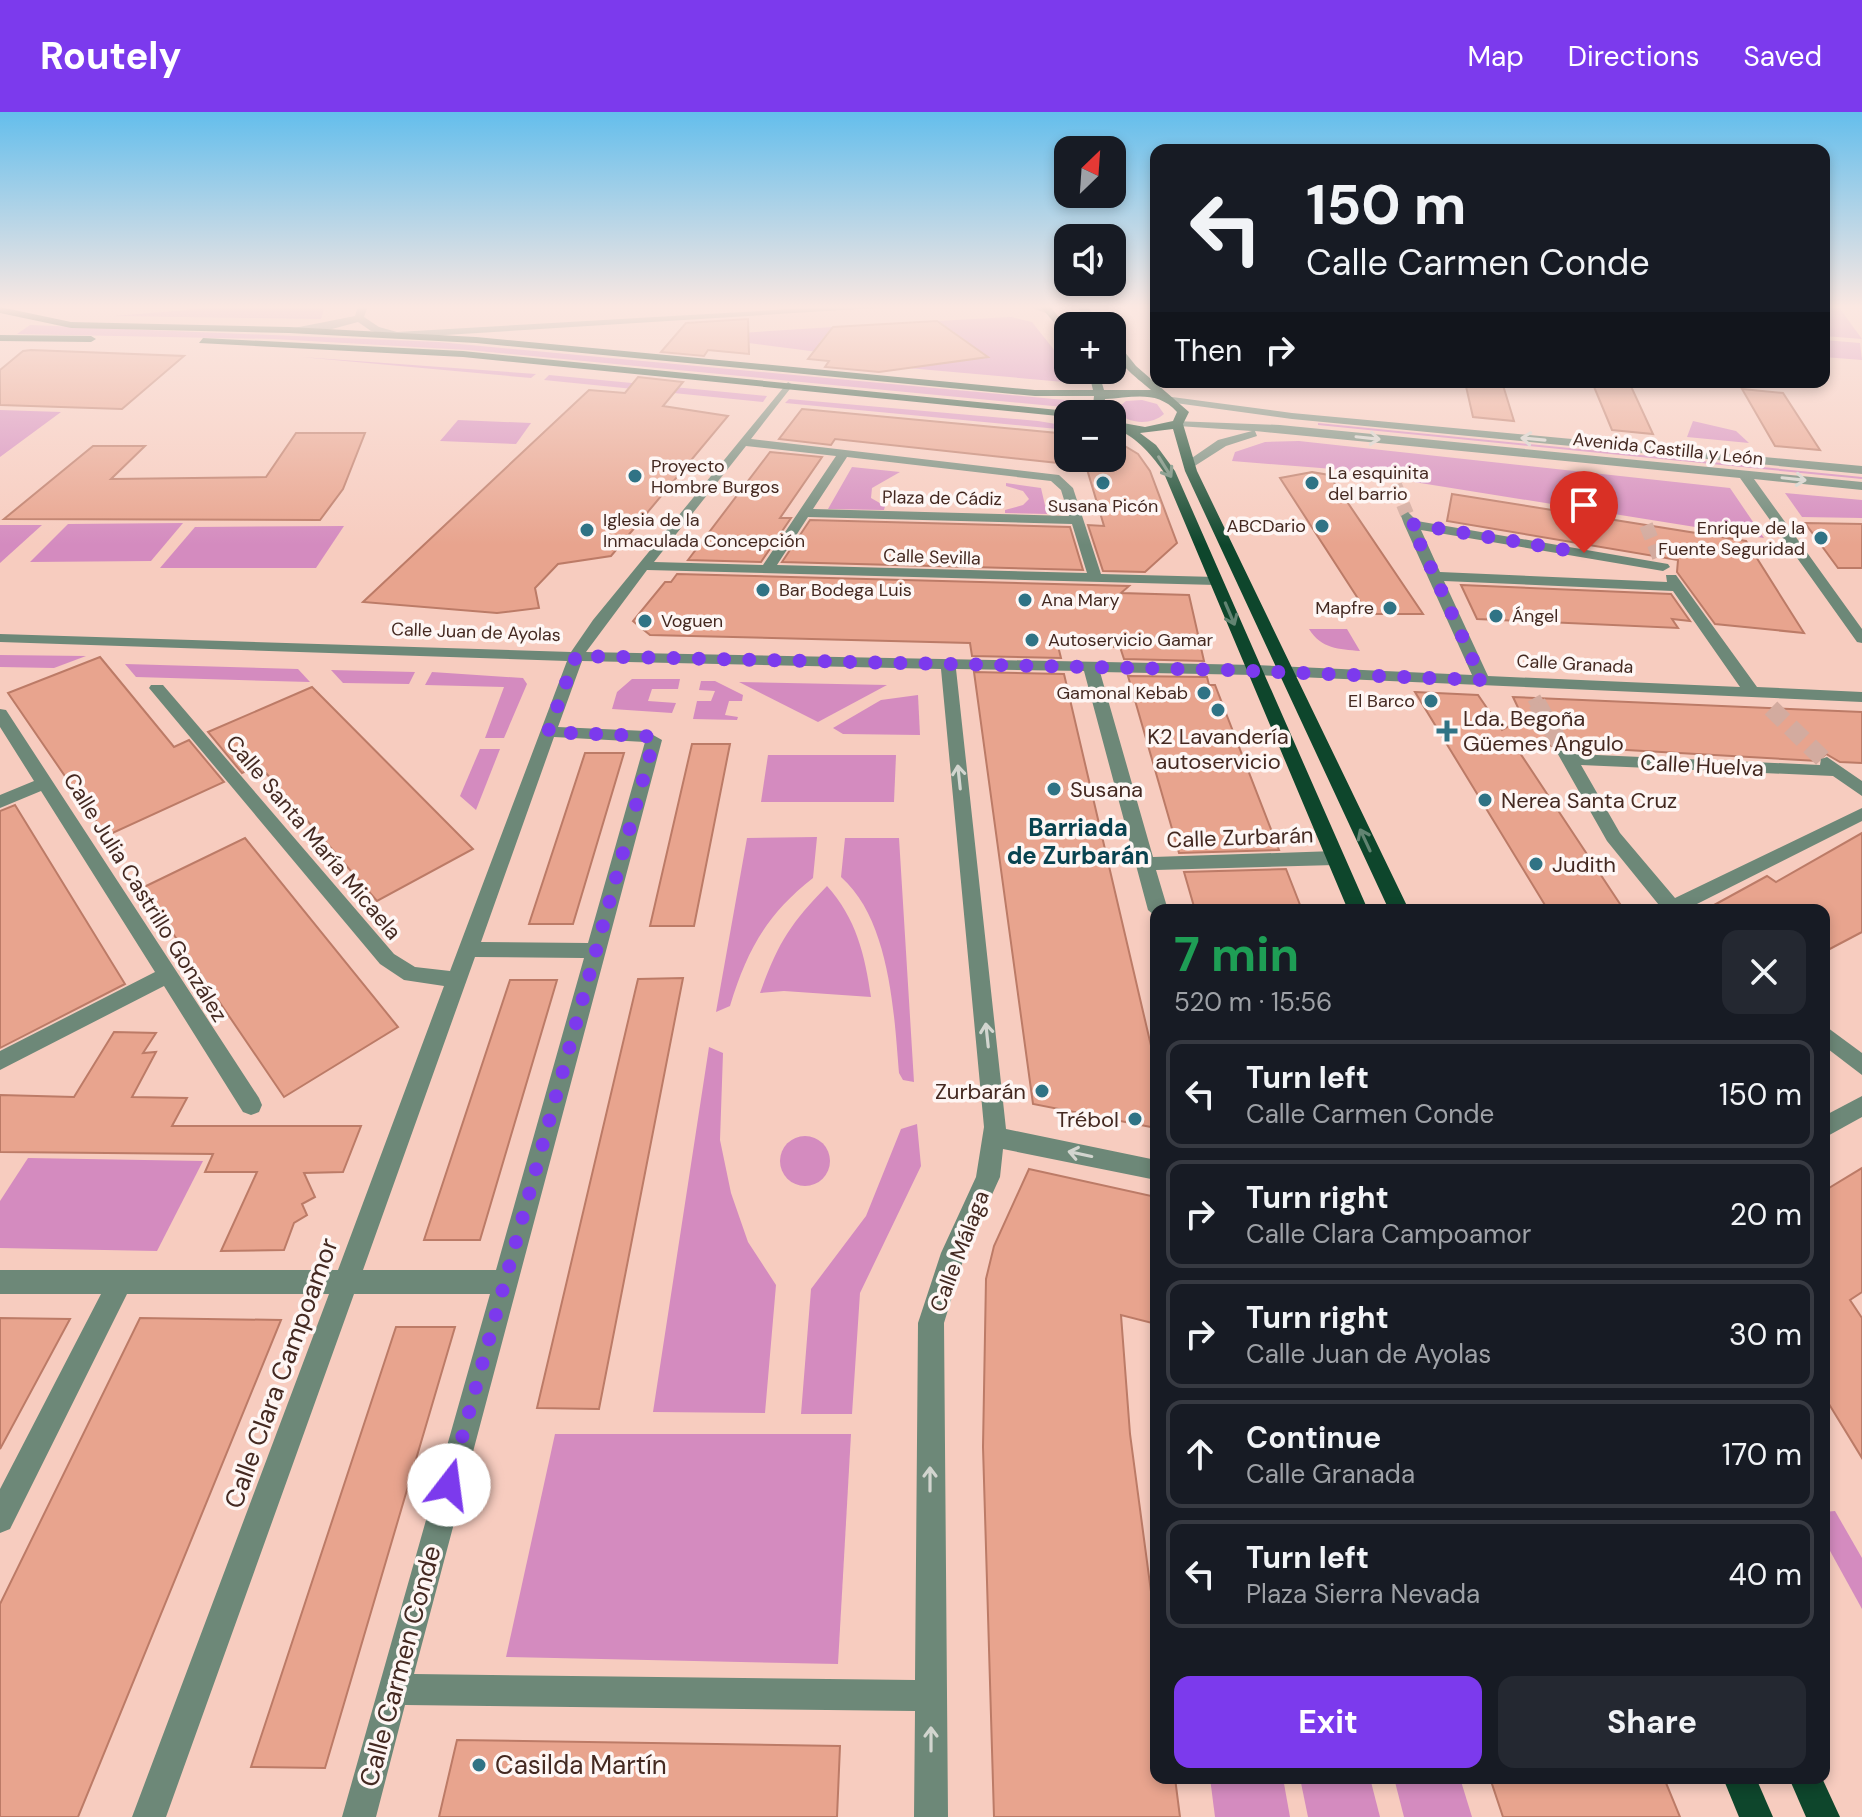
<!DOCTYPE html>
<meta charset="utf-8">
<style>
:root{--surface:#171b24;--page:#242831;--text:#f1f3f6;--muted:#9ea1a6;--line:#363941;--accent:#7c3aed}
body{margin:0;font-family:"DM Sans",sans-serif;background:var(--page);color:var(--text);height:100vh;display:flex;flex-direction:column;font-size:30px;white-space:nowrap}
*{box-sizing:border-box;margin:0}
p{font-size:26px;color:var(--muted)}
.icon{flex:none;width:44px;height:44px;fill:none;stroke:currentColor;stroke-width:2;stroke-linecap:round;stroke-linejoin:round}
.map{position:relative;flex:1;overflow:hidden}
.drawer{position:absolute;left:1150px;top:792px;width:680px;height:880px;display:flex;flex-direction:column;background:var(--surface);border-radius:16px;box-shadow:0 4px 12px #0003}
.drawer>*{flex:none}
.guide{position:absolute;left:1150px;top:32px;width:680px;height:244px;border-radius:16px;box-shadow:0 4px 12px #0003;background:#171b24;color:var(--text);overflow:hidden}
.needle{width:52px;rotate:25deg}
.buttons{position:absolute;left:1054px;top:24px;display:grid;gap:16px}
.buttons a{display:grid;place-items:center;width:72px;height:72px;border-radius:16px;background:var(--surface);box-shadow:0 4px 12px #0003;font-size:40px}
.pin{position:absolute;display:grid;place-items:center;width:68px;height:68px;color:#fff;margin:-82px -34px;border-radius:50% 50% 50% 0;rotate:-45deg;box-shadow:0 0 8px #0007}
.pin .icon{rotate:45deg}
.me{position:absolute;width:88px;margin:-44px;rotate:15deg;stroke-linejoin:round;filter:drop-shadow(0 0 6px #0008)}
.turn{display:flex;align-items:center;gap:28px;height:168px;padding:0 24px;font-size:36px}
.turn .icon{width:104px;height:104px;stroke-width:2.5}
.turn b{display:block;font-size:56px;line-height:68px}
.then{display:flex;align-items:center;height:76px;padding:0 24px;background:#0003;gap:16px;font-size:30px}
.round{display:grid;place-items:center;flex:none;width:84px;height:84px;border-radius:16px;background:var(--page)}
.summary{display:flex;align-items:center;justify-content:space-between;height:136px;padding:0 24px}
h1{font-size:48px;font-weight:700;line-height:60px;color:#1e9e55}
.cta{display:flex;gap:16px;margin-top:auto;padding:16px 24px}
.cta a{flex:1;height:92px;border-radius:16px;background:var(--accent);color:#fff;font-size:32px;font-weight:700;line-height:92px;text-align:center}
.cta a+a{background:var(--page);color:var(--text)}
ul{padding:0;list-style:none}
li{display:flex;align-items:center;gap:24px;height:108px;margin:0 16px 12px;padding:0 8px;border:4px solid var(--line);border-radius:16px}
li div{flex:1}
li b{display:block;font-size:30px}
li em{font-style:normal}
header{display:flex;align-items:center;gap:48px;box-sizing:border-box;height:112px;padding:0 40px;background:var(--accent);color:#fff}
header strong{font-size:38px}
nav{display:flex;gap:44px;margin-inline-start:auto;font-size:28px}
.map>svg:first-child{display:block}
.green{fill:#d48bbf}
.building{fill:#e8a48e;stroke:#bc7b67;stroke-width:2}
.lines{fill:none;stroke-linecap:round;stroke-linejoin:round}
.minor-tunnel-far1{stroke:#d3ab9f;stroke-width:14;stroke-dasharray:14 7;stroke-linecap:butt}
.minor-tunnel{stroke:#d3ab9f;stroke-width:18;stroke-dasharray:18 9;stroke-linecap:butt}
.minor{fill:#6d8878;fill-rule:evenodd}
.major{fill:#0e462c;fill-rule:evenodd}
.oneway{stroke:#d2d5cf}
.oneway2{stroke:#628472}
.route{stroke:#7c3aed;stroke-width:14;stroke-dasharray:0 25.2}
.poi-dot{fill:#307385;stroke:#fef6f4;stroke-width:3}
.labels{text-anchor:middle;stroke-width:7;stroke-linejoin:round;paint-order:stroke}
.far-street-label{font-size:18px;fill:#442921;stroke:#fef6f4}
.far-poi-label{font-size:18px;fill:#442921;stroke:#fef6f4;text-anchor:start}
.poi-label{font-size:22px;fill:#442921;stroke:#fef6f4;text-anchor:start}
.street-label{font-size:22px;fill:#442921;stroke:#fef6f4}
.neighbourhood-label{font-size:24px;font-weight:bold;fill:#084350;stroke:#fef6f4}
.near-street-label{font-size:26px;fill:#442921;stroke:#fef6f4}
.near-poi-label{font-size:26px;fill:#442921;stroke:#fef6f4;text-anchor:start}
</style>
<header>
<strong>Routely</strong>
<nav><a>Map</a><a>Directions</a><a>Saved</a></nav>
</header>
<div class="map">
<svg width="1862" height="1705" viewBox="0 0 1862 1705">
<rect width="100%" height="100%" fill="#f7ccbf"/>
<g class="green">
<polygon points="234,194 325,194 321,207 114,204"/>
<polygon points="1824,194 1838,194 1862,227 1824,224"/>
<polygon points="1011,205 1032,210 1074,263 1064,270 908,256 964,248 972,234 937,209"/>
<polygon points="30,213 438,230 1076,289 1074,296 468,238 274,227 17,222"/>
<polygon points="833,215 819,231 824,232 818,240 694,224"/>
<polygon points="1824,228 1860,231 1862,248 1824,245"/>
<polygon points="301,245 536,262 531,266"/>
<polygon points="549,263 767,284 763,290 544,268"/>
<polygon points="789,287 1038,309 1068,314 1068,318 785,291"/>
<path d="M1142,288l15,4 7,10c-13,12 -38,10 -49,-4l11,-9z"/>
<polygon points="0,298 61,300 0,345"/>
<polygon points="458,308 531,311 516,332 440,329"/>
<polygon points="1693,309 1736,319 1749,331 1687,325"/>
<polygon points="1318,311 1862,365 1862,367 1318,313"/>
<polygon points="1299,329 1730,376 1764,426 1333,357 1232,349 1235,340 1265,330"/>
<polygon points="852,355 900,360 872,376 871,386 885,394 884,398 828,397"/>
<polygon points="1006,371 1041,376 1047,402 1005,401 1005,398 1023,393 1029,387 1023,379 1006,374"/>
<polygon points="1785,381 1862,388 1862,406 1802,405"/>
<polygon points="183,411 151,449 30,450 68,412"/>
<polygon points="0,413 42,413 0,451"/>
<polygon points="344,414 316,456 160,456 195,415"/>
<path d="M1309,517h38l13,22c-21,-2 -39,-2 -51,-22z"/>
<polygon points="0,543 86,544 54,556 0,555"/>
<polygon points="125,552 298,557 310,570 136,565"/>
<polygon points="331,558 415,560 409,572 343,571"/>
<polygon points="432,560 523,566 527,572 504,626 485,626 504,575 425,573"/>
<polygon points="632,567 680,567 678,577 652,577 648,589 676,591 672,601 612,597 617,580"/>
<polygon points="701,569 715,569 743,583 742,589 729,589 725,603 738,605 737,608 693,607 697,589 711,589 715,579 699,578"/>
<polygon points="739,570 887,573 818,610"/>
<polygon points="918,583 920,623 843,622 833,616 881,588"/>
<polygon points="480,637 500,637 476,698 460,684"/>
<polygon points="768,643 896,643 894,690 761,690"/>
<path d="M817,725l-4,41c-46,36 -66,72 -83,128l-14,6 31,-174z"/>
<path d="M845,726h54l15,244 -11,-2 -4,-7c-5,-60 -9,-153 -58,-196z"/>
<path d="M827,774c29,32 38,69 44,111l-87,-6 -24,2c18,-50 30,-69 67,-107z"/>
<polygon points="709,935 723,941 720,1028 731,1081 748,1130 776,1173 765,1301 653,1300"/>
<polygon points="917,1012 921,1054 860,1181 852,1302 801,1302 811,1177 866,1104 901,1017"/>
<circle cx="805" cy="1049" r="25"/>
<polygon points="28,1046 203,1049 157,1139 0,1136 0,1089"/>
<polygon points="555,1322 851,1322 838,1552 506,1545"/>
<polygon points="1835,1399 1862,1446 1862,1497 1824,1428 1824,1400"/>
<polygon points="1210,1666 1283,1666 1290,1705 1215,1705"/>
<polygon points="1300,1666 1370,1666 1380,1705 1308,1705"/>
<polygon points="1394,1666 1460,1666 1472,1705 1404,1705"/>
</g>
<g class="building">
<polygon points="748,207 749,242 708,238 704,244 661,240 686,211"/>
<polygon points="937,209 988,245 879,260 825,255 829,249 808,247 833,215"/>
<polygon points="31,238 184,244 122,297 0,293 0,258 23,239"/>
<polygon points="638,265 683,270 663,294 728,304 611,444 558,452 535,476 539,496 497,501 363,490 589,278 625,281"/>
<polygon points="1465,270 1502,270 1514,309 1473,305"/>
<polygon points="1592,270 1629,270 1653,322 1612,318"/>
<polygon points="1742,277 1783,281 1820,338 1775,334"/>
<polygon points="802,297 1068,322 1068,346 1112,346 1112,329 1118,330 1138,342 1150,359 1177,431 1145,460 1103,459 1088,413 1104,414 1086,354 835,327 831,333 779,327"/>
<polygon points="296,321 365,321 343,377 320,408 4,407 93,334 145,334 111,367 266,365"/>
<polygon points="770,340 822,345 780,406 791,406 761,450 688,448"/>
<polygon points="1312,360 1329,363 1423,502 1368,502 1280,366"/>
<polygon points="1452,382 1746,429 1804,521 1715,512 1677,460 1678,448 1447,409"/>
<polygon points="810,408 1070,415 1083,458 782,450"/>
<polygon points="1805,411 1862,412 1862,456 1838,456"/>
<polygon points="677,462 1129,474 1121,481 1189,483 1204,549 1124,547 1120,535 1058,534 1061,546 972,544 970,531 650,523 633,509 665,470 671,470"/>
<polygon points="1461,473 1671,482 1690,509 1672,507 1678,516 1477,507"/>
<polygon points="100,545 174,635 189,628 224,670 106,724 8,581"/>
<polygon points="974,560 1064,562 1156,955 1156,1016 1033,992"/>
<polygon points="1128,564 1207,565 1209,573 1215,573 1279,738 1179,741"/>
<polygon points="312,575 473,737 377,789 259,653 242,661 208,620"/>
<polygon points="1415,580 1478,583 1502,618 1523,606 1513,585 1862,600 1862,651 1840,650 1826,642 1818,649 1574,635 1564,629 1554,634 1514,632 1624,798 1548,798"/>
<polygon points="692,632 730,632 694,814 650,814"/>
<polygon points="585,641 624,641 573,812 529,812"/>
<polygon points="15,693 125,872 0,936 0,699"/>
<polygon points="1862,721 1862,820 1824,840 1824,798 1705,798 1767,764 1776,770"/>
<polygon points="245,726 398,915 284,985 142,776"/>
<polygon points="1286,757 1302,798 1195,798 1184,760"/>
<polygon points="683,866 599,1297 537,1296 638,867"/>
<polygon points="510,868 557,868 480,1128 424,1128"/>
<polygon points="114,920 156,921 143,941 156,940 132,985 187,986 172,1014 361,1014 343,1060 304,1061 315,1085 302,1092 307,1103 294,1111 284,1138 221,1139 257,1060 205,1060 213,1042 0,1040 0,983 74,985"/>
<polygon points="1862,1056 1862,1180 1850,1188 1862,1206 1862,1346 1824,1284 1824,1079"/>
<polygon points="1029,1057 1156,1085 1156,1212 1121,1203 1130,1322 1156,1517 1156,1666 1175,1666 1180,1705 994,1705 983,1335 986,1167 994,1134"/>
<polygon points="0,1206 70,1207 0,1337"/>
<polygon points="140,1206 281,1208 78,1705 0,1705 0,1492"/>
<polygon points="396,1215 455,1215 325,1656 251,1655"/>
<polygon points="457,1628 840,1634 837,1705 439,1705"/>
<polygon points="1490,1666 1664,1666 1680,1705 1503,1705"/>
</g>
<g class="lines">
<g class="minor-tunnel-far1">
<polyline points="1395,373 1407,402"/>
<polyline points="1646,413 1659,445"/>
<polyline points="1534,586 1538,593"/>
</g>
<g class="minor-tunnel">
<polyline points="1537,591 1562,635"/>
<polyline points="1771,596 1825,649"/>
</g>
<g class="minor">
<polygon points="358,194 368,194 364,205 379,215 397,220 844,194 907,194 397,226 371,219 358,210 332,217 289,221 284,218 355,204"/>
<polygon points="1028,194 1044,194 1053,199 1048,202"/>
<path d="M788,270l5,3 -42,54 308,36 14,13 28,86 115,3 7,4 -7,4 -569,-15 -61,82 669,13 217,10 -68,-151 -3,-8 7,-4 9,9 251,43 2,3 -7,4 -242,-41 19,42 227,10 -1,-7h10l81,112 105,5v10l-607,-27 -155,-3 53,185 182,-6 9,7 -9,7 -179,5 12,40h-12v7l-8,-7 -64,-239 -128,-2 50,460 150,31v20l-153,-31 -3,28 -35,77 -21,69 4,494h-34l1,-106 -510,-6 -29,112h-34l148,-523h-136l-188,523h-34l197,-523h-202l-117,235 -10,4v-44l101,-195h-101v-24h338l106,-284 -40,-6 -24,-16 -231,-276 2,-3h12l231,269 21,13 35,4 117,-310 -567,-19v-8l571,18 22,-32zM746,334l90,10 -73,109 -109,-3zM847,345l204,24 10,9 8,26 -256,-7zM808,405l264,7 15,49 -310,-8zM1444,469l229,10 67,96 -252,-11zM582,549l359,8 43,458 -8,50 -35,76 -23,70 -3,357 -501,-6 248,-934 -16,-9 -88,-4zM554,625l91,5 -57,201 -107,-1zM475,845l109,1 -88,312h-133z"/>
<polygon points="1172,285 1292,301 1862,354 1862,362 1292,307 1168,290 1168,286"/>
<polygon points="1174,309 1280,313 1862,370 1862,378 1754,367 1862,517 1862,531 1857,530 1740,366 1255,319 1257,324 1226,334 1190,357 1186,356 1186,350 1218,328 1252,319 1178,314 1174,313"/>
<polygon points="0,597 6,598 259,986 262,993 259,1000 251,1003 243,1000 164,874 0,958 0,939 155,860 41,679 0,696 0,683 34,669 0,615"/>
<polygon points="1563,632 1569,633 1574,642 1820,653 1821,647 1827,645 1862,669 1862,684 1833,664 1581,653 1620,721 1675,786 1862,696 1862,709 1685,798 1663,798 1607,729 1555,637"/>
<polygon points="1824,913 1862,941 1862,963 1824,934"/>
<polygon points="1862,984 1862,1005 1824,1026 1824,1004"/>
</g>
<g class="major">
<polygon points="1040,194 1050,194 1068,217 1068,227"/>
<polygon points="1076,194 1087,194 1103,214 1093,214"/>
<path d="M0,195l71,15 218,5 187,10 559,53h58l-5,-20h10l6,20h47c-15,-13 -39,-29 -39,-50l4,1 20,25 53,46 -6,12 14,47 212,439h-20l-204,-439 -12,-42 -33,4 16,12 19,26 193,439h-20l-185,-439c-13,-18 -29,-37 -51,-43v-7l33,6 28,-6 4,-9c-20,-23 -46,-14 -72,-13l-1,15h-12l2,-18h-59l-559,-53 -187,-10 -218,-5 -71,-15z"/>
<polygon points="0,223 91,224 96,227 91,230 0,229"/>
<polygon points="203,226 463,239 1068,299 1074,302 1068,302 1068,305 463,245 199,231"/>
<polygon points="1723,1666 1756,1666 1773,1705 1739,1705"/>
<polygon points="1789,1666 1822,1666 1840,1705 1806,1705"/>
</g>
</g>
<defs><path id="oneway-shaft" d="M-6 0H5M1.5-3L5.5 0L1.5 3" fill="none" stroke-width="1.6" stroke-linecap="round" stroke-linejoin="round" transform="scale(2)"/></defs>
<g class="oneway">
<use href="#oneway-shaft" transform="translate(1368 326) rotate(6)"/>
<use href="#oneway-shaft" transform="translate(1533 327) rotate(-175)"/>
<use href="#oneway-shaft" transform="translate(1794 367) rotate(6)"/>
<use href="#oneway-shaft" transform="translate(959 665) rotate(-96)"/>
<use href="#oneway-shaft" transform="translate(987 923) rotate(-96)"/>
<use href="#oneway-shaft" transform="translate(1080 1042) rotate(-168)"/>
<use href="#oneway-shaft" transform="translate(930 1367) rotate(-90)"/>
<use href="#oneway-shaft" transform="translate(931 1627) rotate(-90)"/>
</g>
<g class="oneway2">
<use href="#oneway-shaft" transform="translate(1165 355) rotate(58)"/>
<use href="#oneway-shaft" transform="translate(1230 502) rotate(67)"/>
<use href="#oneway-shaft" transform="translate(1365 728) rotate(-115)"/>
</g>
<linearGradient id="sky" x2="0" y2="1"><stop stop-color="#64beec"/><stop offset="0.45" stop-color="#fbe8e2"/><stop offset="1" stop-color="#fbe8e2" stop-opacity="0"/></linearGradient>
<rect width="1862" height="433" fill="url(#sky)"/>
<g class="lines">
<polyline class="route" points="449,1373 654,628 646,624 548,620 576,544 1227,558 1482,568 1411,412 1584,441"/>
</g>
<g class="poi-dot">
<circle cx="635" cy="364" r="8"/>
<circle cx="1103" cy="371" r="8"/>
<circle cx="1312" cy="371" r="8"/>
<circle cx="1322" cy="414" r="8"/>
<circle cx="587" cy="418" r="8"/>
<circle cx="1821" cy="426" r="8"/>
<circle cx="763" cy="478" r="8"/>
<circle cx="1025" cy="488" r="8"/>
<circle cx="1390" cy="496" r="8"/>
<circle cx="1496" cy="504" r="8"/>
<circle cx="645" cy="509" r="8"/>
<circle cx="1032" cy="528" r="8"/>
<circle cx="1204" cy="581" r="8"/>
<circle cx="1431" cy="589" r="8"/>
<circle cx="1218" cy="598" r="8"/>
<path d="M1443 607h8v8h8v8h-8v8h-8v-8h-8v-8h8z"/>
<circle cx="1054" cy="677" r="8"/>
<circle cx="1485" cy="688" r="8"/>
<circle cx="1536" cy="752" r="8"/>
<circle cx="1042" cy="979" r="8"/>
<circle cx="1135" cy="1007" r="8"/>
<circle cx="479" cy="1653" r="8"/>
</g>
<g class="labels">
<g class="far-street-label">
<text transform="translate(1668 337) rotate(6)" y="6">Avenida Castilla y León</text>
<text transform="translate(942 386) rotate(1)" y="6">Plaza de Cádiz</text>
<text transform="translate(932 445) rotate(2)" y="6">Calle Sevilla</text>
<text transform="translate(476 520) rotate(2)" y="6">Calle Juan de Ayolas</text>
<text transform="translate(1575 552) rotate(3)" y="6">Calle Granada</text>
</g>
<g class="far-poi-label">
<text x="651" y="360">Proyecto<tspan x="651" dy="21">Hombre Burgos</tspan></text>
<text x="1328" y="367">La esquinita<tspan x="1328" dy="21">del barrio</tspan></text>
<text x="1103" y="400" text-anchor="middle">Susana Picón</text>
<text x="603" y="414">Iglesia de la<tspan x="603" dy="21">Inmaculada Concepción</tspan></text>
<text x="1306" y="420" text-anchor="end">ABCDario</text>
<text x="1805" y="422" text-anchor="end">Enrique de la<tspan x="1805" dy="21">Fuente Seguridad</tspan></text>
<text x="779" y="484">Bar Bodega Luis</text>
<text x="1041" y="494">Ana Mary</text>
<text x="1374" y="502" text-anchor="end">Mapfre</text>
<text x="1512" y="510">Ángel</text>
<text x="661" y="515">Voguen</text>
<text x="1048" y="534">Autoservicio Gamar</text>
<text x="1188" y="587" text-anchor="end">Gamonal Kebab</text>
<text x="1415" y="595" text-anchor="end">El Barco</text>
</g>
<g class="poi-label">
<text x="1463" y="614">Lda. Begoña<tspan x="1463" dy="25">Güemes Angulo</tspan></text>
<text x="1218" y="632" text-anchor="middle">K2 Lavandería<tspan x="1218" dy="25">autoservicio</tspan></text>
<text x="1070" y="685">Susana</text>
<text x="1501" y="696">Nerea Santa Cruz</text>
<text x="1552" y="760">Judith</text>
<text x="1026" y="987" text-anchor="end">Zurbarán</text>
<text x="1119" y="1015" text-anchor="end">Trébol</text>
</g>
<g class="street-label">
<text transform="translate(1702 653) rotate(3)" y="8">Calle Huelva</text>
<text transform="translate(314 725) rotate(50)" y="8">Calle Santa María Micaela</text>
<text transform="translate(1240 725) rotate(-2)" y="8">Calle Zurbarán</text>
<text transform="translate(146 785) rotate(58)" y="8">Calle Julia Castrillo González</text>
<text transform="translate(959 1139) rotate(-69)" y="8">Calle Málaga</text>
</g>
<g class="neighbourhood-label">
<text x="1078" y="724">Barriada<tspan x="1078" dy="28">de Zurbarán</tspan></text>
</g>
<g class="near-street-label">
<text transform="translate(281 1261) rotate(-70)" y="9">Calle Clara Campoamor</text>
<text transform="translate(400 1554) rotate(-75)" y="9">Calle Carmen Conde</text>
</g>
<g class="near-poi-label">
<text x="495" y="1662">Casilda Martín</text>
</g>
</g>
</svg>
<div class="buttons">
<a><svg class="needle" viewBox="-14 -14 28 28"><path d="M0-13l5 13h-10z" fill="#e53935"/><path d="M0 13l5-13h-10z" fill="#9ea1a6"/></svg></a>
<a><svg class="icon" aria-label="sound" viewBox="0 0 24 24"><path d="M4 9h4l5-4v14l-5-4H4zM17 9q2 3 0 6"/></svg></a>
<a>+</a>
<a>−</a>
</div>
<div class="pin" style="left:1584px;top:441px;background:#d93025"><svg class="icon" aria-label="arrive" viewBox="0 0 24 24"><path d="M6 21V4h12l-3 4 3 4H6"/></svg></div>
<svg class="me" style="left:449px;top:1373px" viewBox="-20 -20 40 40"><circle r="19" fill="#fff"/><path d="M0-13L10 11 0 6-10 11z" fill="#7c3aed"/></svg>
<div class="guide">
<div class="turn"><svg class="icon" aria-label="left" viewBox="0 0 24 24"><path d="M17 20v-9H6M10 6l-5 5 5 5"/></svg><div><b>150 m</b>Calle Carmen Conde</div></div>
<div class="then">Then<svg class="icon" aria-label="right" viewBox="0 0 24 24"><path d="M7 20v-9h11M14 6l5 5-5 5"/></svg></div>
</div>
<section class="drawer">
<div class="summary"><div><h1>7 min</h1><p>520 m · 15:56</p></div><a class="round"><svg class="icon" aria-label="close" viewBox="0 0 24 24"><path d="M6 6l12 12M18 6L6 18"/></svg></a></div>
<ul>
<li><svg class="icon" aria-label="left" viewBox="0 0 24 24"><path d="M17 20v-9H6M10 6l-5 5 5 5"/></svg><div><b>Turn left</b><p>Calle Carmen Conde</p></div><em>150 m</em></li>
<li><svg class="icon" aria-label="right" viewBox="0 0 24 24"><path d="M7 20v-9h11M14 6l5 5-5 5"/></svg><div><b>Turn right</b><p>Calle Clara Campoamor</p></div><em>20 m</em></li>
<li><svg class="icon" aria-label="right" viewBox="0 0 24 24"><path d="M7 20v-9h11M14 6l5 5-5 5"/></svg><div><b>Turn right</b><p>Calle Juan de Ayolas</p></div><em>30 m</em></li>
<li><svg class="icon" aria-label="ahead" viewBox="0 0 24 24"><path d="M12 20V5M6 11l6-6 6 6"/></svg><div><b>Continue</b><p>Calle Granada</p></div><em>170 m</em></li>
<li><svg class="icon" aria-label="left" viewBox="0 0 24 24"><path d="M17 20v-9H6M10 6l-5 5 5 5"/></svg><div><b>Turn left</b><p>Plaza Sierra Nevada</p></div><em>40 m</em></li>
</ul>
<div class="cta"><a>Exit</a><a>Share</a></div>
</section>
</div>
